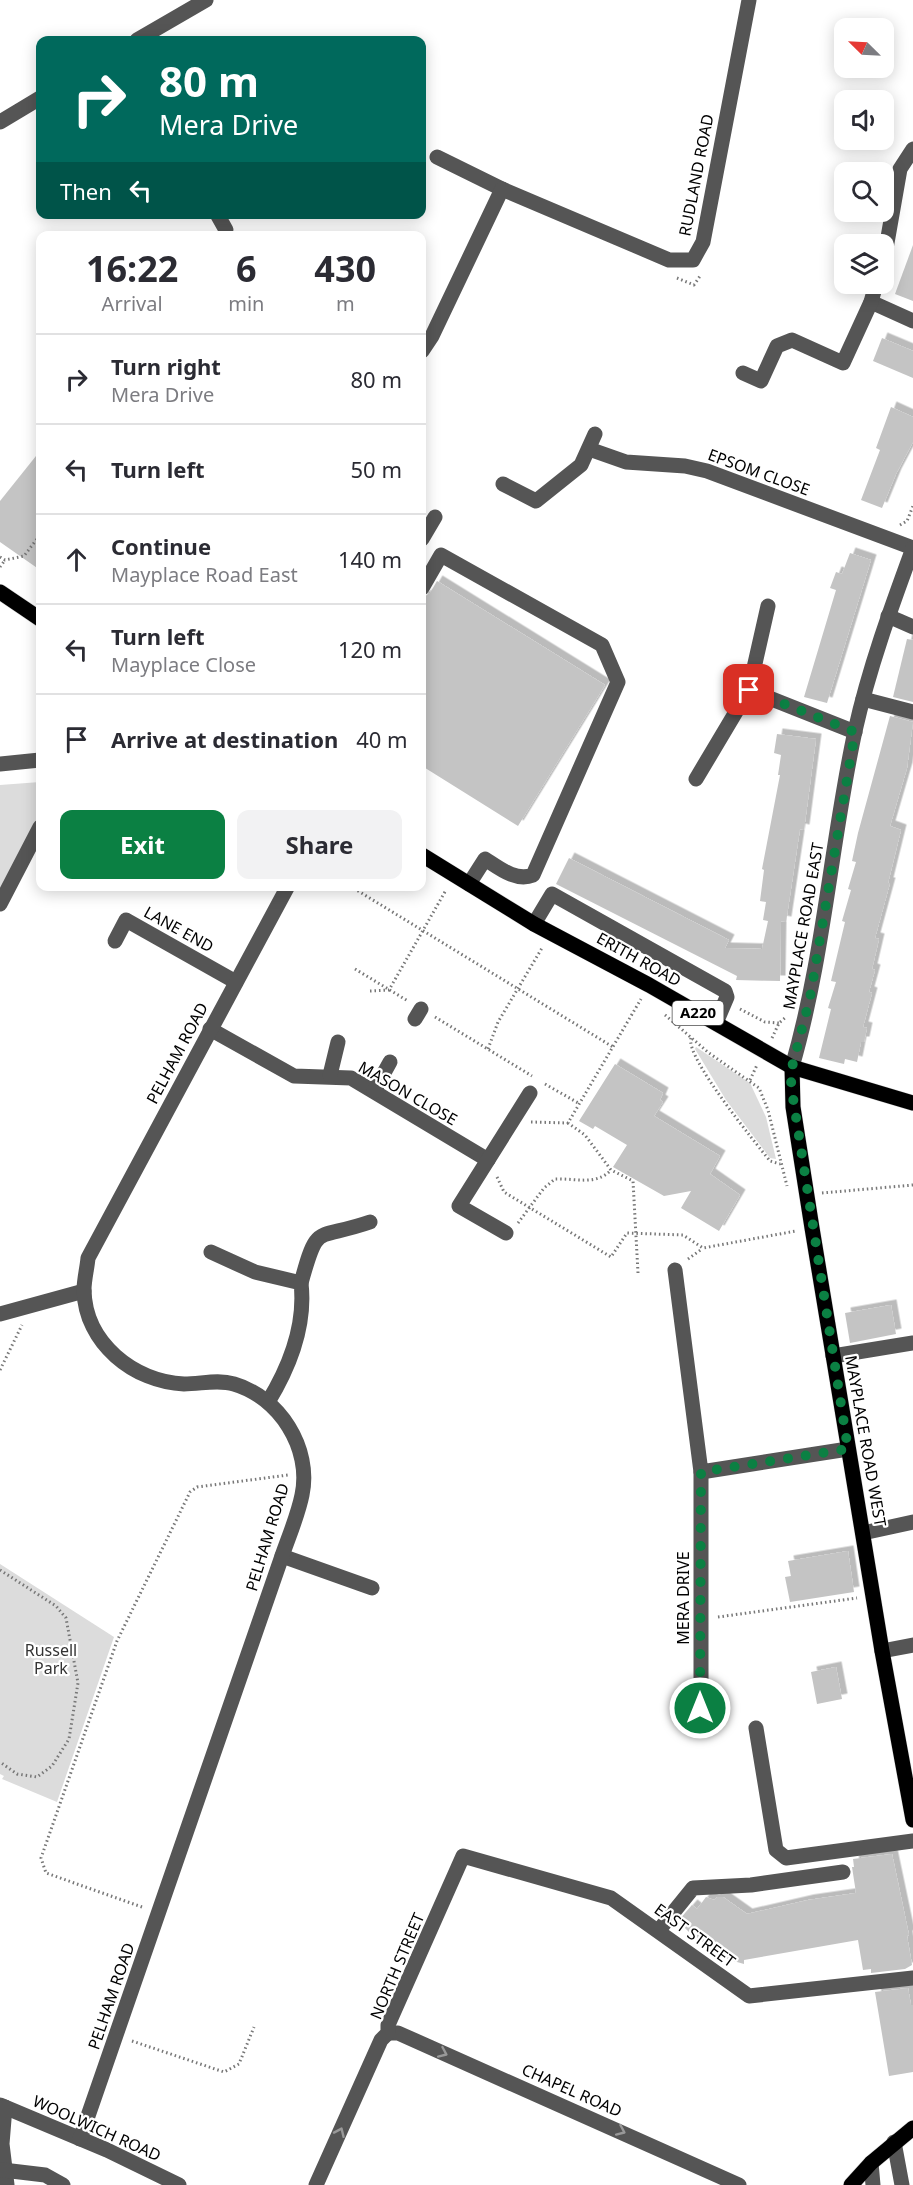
<!DOCTYPE html>
<style>
:root{--surface:#fff;--page:#f2f2f3;--text:#2b2b33;--muted:#7c7c81;--line:#e1e1e2;--accent:#0b8043}
body{margin:0;font-family:"Noto Sans",sans-serif;background:var(--page);color:var(--text);height:100vh;display:flex;flex-direction:column;font-size:22px;white-space:nowrap}
*{box-sizing:border-box;margin:0}
p{font-size:20px;color:var(--muted)}
.icon{flex:none;width:33px;height:33px;fill:none;stroke:currentColor;stroke-width:2;stroke-linecap:round;stroke-linejoin:round}
.map{position:relative;flex:1;overflow:hidden}
.panel{position:absolute;left:36px;top:231px;width:390px;height:660px;display:flex;flex-direction:column;background:var(--surface);border-radius:12px;box-shadow:0 3px 15px #0003}
.panel>*{flex:none}
.top-card{position:absolute;left:36px;top:36px;width:390px;height:183px;border-radius:12px;box-shadow:0 3px 15px #0003;background:#00695c;color:#fff;overflow:hidden}
.needle{width:39px;rotate:294deg}
.buttons{position:absolute;left:834px;top:18px;display:grid;gap:12px}
.buttons a{display:grid;place-items:center;width:60px;height:60px;border-radius:12px;background:var(--surface);box-shadow:0 3px 15px #0003;font-size:30px}
.pin{position:absolute;display:grid;place-items:center;width:51px;height:51px;color:#fff;margin:-26px;border-radius:12px;box-shadow:0 3px 9px #0006}
.me{position:absolute;width:66px;margin:-33px;rotate:0deg;stroke-linejoin:round;filter:drop-shadow(0 0 4px #0008)}
.turn{display:flex;align-items:center;gap:21px;height:126px;padding:0 24px;font-size:27px}
.turn .icon{width:78px;height:78px;stroke-width:2.5}
.turn b{display:block;font-size:42px;line-height:51px}
.then{display:flex;align-items:center;height:57px;padding:0 24px;background:#0003;gap:12px;font-size:22px}
.eta{display:flex;justify-content:space-evenly;align-items:center;height:102px;text-align:center}
.eta b{font-size:36px;font-weight:700;line-height:42px}
.action{display:flex;gap:12px;margin-top:auto;padding:12px 24px}
.action a{flex:1;height:69px;border-radius:12px;background:var(--accent);color:#fff;font-size:24px;font-weight:700;line-height:69px;text-align:center}
.action a+a{background:var(--page);color:var(--text)}
ul{padding:0;list-style:none}
li{display:flex;align-items:center;gap:18px;height:90px;padding:0 24px;border-top:2px solid var(--line)}
li div{flex:1}
li b{display:block;font-size:22px}
li em{font-style:normal}
.map>svg:first-child{display:block}
.green{fill:#dcdcdc}
.building{fill:#c4c4c4;filter:url(#shadow)}
.lines{fill:none;stroke-linecap:round;stroke-linejoin:round}
.major-casing{stroke:#dbdbdb;stroke-width:16}
.path{stroke:#777;stroke-width:3;stroke-dasharray:1.5 3;stroke-linecap:butt}
.minor{stroke:#555;stroke-width:15}
.major{stroke:#000;stroke-width:15}
.oneway{stroke:#999}
.route{stroke:#0b8043;stroke-width:10;stroke-dasharray:0 18}
.labels{text-anchor:middle;stroke-width:4.5;stroke-linejoin:round;paint-order:stroke}
.shield{fill:#fff;stroke:#4c4c4c;stroke-width:1.5}
.shield-label{font-size:15px;font-weight:bold;fill:#000}
.street-label{font-size:16px;fill:#000;stroke:#fff}
.park-label{font-size:16px;fill:#333;stroke:#fff}
</style>
<div class="map">
<svg width="913" height="2185" viewBox="0 0 913 2185">
<defs>
<filter id="shadow"><feDropShadow dx="5.5" dy="-5.5" stdDeviation="0" flood-color="#0004"/></filter>
</defs>
<rect width="100%" height="100%" fill="#fff"/>
<g class="green">
<polygon points="40,782 40,813 0,891 0,785"/>
<polygon points="696,1047 750,1083 766,1117 776,1159 770,1158 726,1100 695,1049"/>
<polygon points="0,1564 114,1637 57,1802 2,1779 4,1776 0,1774"/>
</g>
<g class="building">
<polygon points="913,245 913,301 895,294"/>
<polygon points="882,338 913,351 913,378 873,361"/>
<polygon points="891,407 913,417 913,442 896,474 882,508 861,500 880,450 876,448"/>
<polygon points="40,451 40,570 0,542 0,501"/>
<polygon points="850,553 871,560 827,703 804,697 836,590 830,588 836,572 842,574"/>
<polygon points="437,581 605,685 518,826 422,766 422,598 430,593"/>
<polygon points="907,639 913,640 913,702 893,697"/>
<polygon points="890,716 913,722 907,768 890,826 901,830 888,883 890,883 875,938 879,939 872,969 875,970 869,992 872,993 863,1027 867,1028 864,1042 861,1042 857,1062 845,1059 844,1064 819,1058 831,1009 828,1008 836,982 831,981 845,922 842,921 851,890 848,889 856,862 852,861 858,833"/>
<polygon points="777,734 816,739 804,830 800,829 786,922 781,921 780,981 736,980 737,976 556,884 569,858 729,940 725,948 762,949 768,921 763,920 766,902 760,901 764,870 762,869 780,775 778,775 781,755 774,753"/>
<polygon points="615,1064 663,1093 660,1100 663,1102 654,1116 720,1156 710,1174 740,1195 719,1231 681,1208 691,1191 664,1196 613,1167 627,1145 595,1126 593,1129 579,1121"/>
<polygon points="891,1305 896,1334 850,1343 845,1313"/>
<polygon points="848,1551 854,1592 790,1602 785,1577 791,1576 788,1561"/>
<polygon points="836,1667 842,1699 817,1704 811,1672"/>
<polygon points="892,1854 909,1935 907,1936 912,1965 905,1969 871,1973 871,1969 863,1970 858,1940 744,1960 744,1964 723,1958 723,1956 690,1933 684,1927 686,1925 679,1920 692,1905 697,1909 706,1897 714,1900 717,1897 723,1897 747,1914 808,1900 856,1893 852,1867 854,1867 853,1859"/>
<polygon points="908,1988 911,2005 913,2005 913,2072 889,2076 875,1992"/>
</g>
<g class="lines">
<defs>
<g id="major">
<polyline points="0,592 40,619"/>
<polyline points="422,855 534,924 649,985 792,1067 913,1103"/>
<polyline points="792,1067 793,1107 812,1228 882,1651 913,1820"/>
<polyline points="851,2185 871,2163 913,2128"/>
</g>
</defs>
<use href="#major" class="major-casing"/>
<g class="path">
<polyline points="677,278 694,285 700,276"/>
<polyline points="900,525 907,521 913,506"/>
<polyline points="0,557 5,560 24,556 40,535"/>
<polyline points="0,567 5,560"/>
<polyline points="350,886 613,1047"/>
<polyline points="355,969 408,1001"/>
<polyline points="370,991 389,990 446,890"/>
<polyline points="740,1009 765,1022 779,1023"/>
<polyline points="665,1015 709,1053 759,1088 768,1110 787,1186"/>
<polyline points="435,1017 532,1076"/>
<path d="M691,1038c-6,19 64,104 79,123l10,3"/>
<polyline points="772,1038 779,1023 786,1017"/>
<polyline points="488,1049 498,1022 542,948"/>
<polyline points="750,1080 757,1065"/>
<polyline points="545,1084 580,1104"/>
<polyline points="531,1122 568,1123"/>
<polyline points="497,1177 504,1192 611,1257 627,1233 683,1235 703,1248 796,1231"/>
<polyline points="822,1193 913,1185"/>
<path d="M518,1223l26,-35 11,-9c20,-1 41,7 56,-9"/>
<polyline points="688,1259 702,1249"/>
<polyline points="638,1273 633,1181 611,1170 585,1135 568,1123 641,999"/>
<polyline points="0,1370 22,1325"/>
<polyline points="0,1570 56,1606 66,1618 78,1683 69,1739 52,1766 37,1777 17,1774 0,1762"/>
<polyline points="718,1617 857,1598"/>
<polyline points="142,1907 46,1873 41,1858 117,1641 190,1492 197,1487 288,1475"/>
<polyline points="132,2041 224,2072 239,2064 254,2027"/>
</g>
<g class="minor">
<polyline points="137,40 206,0"/>
<polyline points="0,122 40,98"/>
<polyline points="437,157 502,189"/>
<polyline points="217,214 226,230"/>
<polyline points="884,260 900,169 913,149"/>
<polyline points="871,302 913,321"/>
<polyline points="422,351 432,336 502,189 669,260 693,260 703,242 749,0"/>
<polyline points="743,373 761,381 777,346 792,340 843,363 871,302 876,284"/>
<polyline points="589,449 626,462 685,466 707,471 913,548"/>
<polyline points="503,484 536,501 581,465 595,434"/>
<polyline points="422,539 435,517"/>
<path d="M422,588l19,-33 161,90 16,37 -85,193c-17,7 -34,-7 -48,-16l-16,25"/>
<polyline points="888,616 913,627"/>
<polyline points="749,690 768,606"/>
<polyline points="863,699 913,712"/>
<polyline points="0,764 40,760"/>
<polyline points="696,779 749,690 855,732"/>
<polyline points="0,904 40,827"/>
<polyline points="534,924 552,894 725,991 727,997 716,1023"/>
<polyline points="115,941 126,920 236,982"/>
<polyline points="415,1019 421,1009"/>
<polyline points="210,1029 294,1076 351,1078 488,1160"/>
<path d="M792,1067c32,-110 39,-225 63,-336 14,-63 36,-123 58,-183"/>
<polyline points="330,1075 338,1042"/>
<polyline points="374,1091 390,1062"/>
<polyline points="506,1233 459,1206 530,1093"/>
<path d="M211,1252l44,20 46,11c5,43 -11,83 -33,119"/>
<polyline points="675,1270 701,1472 848,1449"/>
<path d="M301,1283c17,-62 14,-42 69,-61"/>
<polyline points="0,1314 84,1291"/>
<polyline points="833,1356 913,1343"/>
<polyline points="863,1533 913,1522"/>
<polyline points="282,1556 372,1588"/>
<polyline points="882,1651 913,1645"/>
<polyline points="691,1722 701,1708 701,1472"/>
<polyline points="756,1728 776,1850 786,1858 913,1841"/>
<polyline points="659,1930 693,1888 751,1885 843,1872"/>
<polyline points="388,2033 398,2033 739,2185"/>
<polyline points="0,2105 107,2150 179,2185"/>
<polyline points="5,2107 2,2144 7,2185"/>
<path d="M80,2139l202,-583c7,-20 16,-41 20,-61 10,-47 -23,-98 -68,-111 -16,-5 -33,0 -50,0 -50,-2 -99,-41 -100,-94 0,-10 3,-21 4,-32l200,-372"/>
<polyline points="894,2142 902,2185"/>
<polyline points="871,2163 873,2185"/>
<polyline points="3,2170 45,2175 63,2185"/>
<polyline points="316,2185 381,2040 388,2033 388,2025 463,1856 611,1898 749,1996 913,1978"/>
</g>
<use href="#major" class="major"/>
</g>
<defs><path id="oneway-chevron" d="M-2-3.5L2.5 0L-2 3.5" fill="none" stroke-width="1.6" stroke-linecap="round" stroke-linejoin="round" transform="scale(1.5)"/></defs>
<g class="oneway">
<use href="#oneway-chevron" transform="translate(443 2053) rotate(24)"/>
<use href="#oneway-chevron" transform="translate(621 2131) rotate(24)"/>
<use href="#oneway-chevron" transform="translate(340 2132) rotate(-66)"/>
</g>
<g class="lines">
<polyline class="route" points="700,1708 701,1472 848,1449 791,1085 792,1067 810,998 855,732 749,690"/>
</g>
<g class="labels">
<rect class="shield" x="672.5" y="1001" width="51" height="24" rx="4.5"/>
<g class="shield-label">
<text x="698" y="1018">A220</text>
</g>
<g class="street-label">
<text transform="translate(696 175) rotate(-79)" y="6">RUDLAND ROAD</text>
<text transform="translate(759 472) rotate(20)" y="6">EPSOM CLOSE</text>
<text transform="translate(803 926) rotate(-80)" y="6">MAYPLACE ROAD EAST</text>
<text transform="translate(179 929) rotate(29)" y="6">LANE END</text>
<text transform="translate(639 959) rotate(29)" y="6">ERITH ROAD</text>
<text transform="translate(177 1053) rotate(-62)" y="6">PELHAM ROAD</text>
<text transform="translate(408 1093) rotate(30)" y="6">MASON CLOSE</text>
<text transform="translate(866 1441) rotate(80)" y="6">MAYPLACE ROAD WEST</text>
<text transform="translate(267 1537) rotate(-73)" y="6">PELHAM ROAD</text>
<text transform="translate(683 1598) rotate(-90)" y="6">MERA DRIVE</text>
<text transform="translate(695 1935) rotate(36)" y="6">EAST STREET</text>
<text transform="translate(397 1966) rotate(-67)" y="6">NORTH STREET</text>
<text transform="translate(111 1996) rotate(-71)" y="6">PELHAM ROAD</text>
<text transform="translate(572 2090) rotate(24)" y="6">CHAPEL ROAD</text>
<text transform="translate(97 2128) rotate(24)" y="6">WOOLWICH ROAD</text>
</g>
<g class="park-label">
<text x="51" y="1656">Russell<tspan x="51" dy="18">Park</tspan></text>
</g>
</g>
</svg>
<div class="buttons">
<a><svg class="needle" viewBox="-14 -14 28 28"><path d="M0-13l5 13h-10z" fill="#e53935"/><path d="M0 13l5-13h-10z" fill="#7c7c81"/></svg></a>
<a><svg class="icon" aria-label="sound" viewBox="0 0 24 24"><path d="M4 9h4l5-4v14l-5-4H4zM17 9q2 3 0 6"/></svg></a>
<a><svg class="icon" aria-label="search" viewBox="0 0 24 24"><circle cx="10" cy="10" r="6"/><path d="M15 15l6 6"/></svg></a>
<a><svg class="icon" aria-label="layers" viewBox="0 0 24 24"><path d="M12 4l9 5-9 5-9-5zM3 14l9 5 9-5"/></svg></a>
</div>
<div class="pin" style="left:749px;top:690px;background:#d93025"><svg class="icon" aria-label="arrive" viewBox="0 0 24 24"><path d="M6 21V4h12l-3 4 3 4H6"/></svg></div>
<svg class="me" style="left:700px;top:1708px" viewBox="-20 -20 40 40"><circle r="17" fill="#0b8043" stroke="#fff" stroke-width="3"/><path d="M0-11L8 9 0 5-8 9z" fill="#fff"/></svg>
<div class="top-card">
<div class="turn"><svg class="icon" aria-label="right" viewBox="0 0 24 24"><path d="M7 20v-9h11M14 6l5 5-5 5"/></svg><div><b>80 m</b>Mera Drive</div></div>
<div class="then">Then<svg class="icon" aria-label="left" viewBox="0 0 24 24"><path d="M17 20v-9H6M10 6l-5 5 5 5"/></svg></div>
</div>
<section class="panel">
<div class="eta">
<div><b>16:22</b><p>Arrival</p></div>
<div><b>6</b><p>min</p></div>
<div><b>430</b><p>m</p></div>
</div>
<ul>
<li><svg class="icon" aria-label="right" viewBox="0 0 24 24"><path d="M7 20v-9h11M14 6l5 5-5 5"/></svg><div><b>Turn right</b><p>Mera Drive</p></div><em>80 m</em></li>
<li><svg class="icon" aria-label="left" viewBox="0 0 24 24"><path d="M17 20v-9H6M10 6l-5 5 5 5"/></svg><div><b>Turn left</b></div><em>50 m</em></li>
<li><svg class="icon" aria-label="ahead" viewBox="0 0 24 24"><path d="M12 20V5M6 11l6-6 6 6"/></svg><div><b>Continue</b><p>Mayplace Road East</p></div><em>140 m</em></li>
<li><svg class="icon" aria-label="left" viewBox="0 0 24 24"><path d="M17 20v-9H6M10 6l-5 5 5 5"/></svg><div><b>Turn left</b><p>Mayplace Close</p></div><em>120 m</em></li>
<li><svg class="icon" aria-label="arrive" viewBox="0 0 24 24"><path d="M6 21V4h12l-3 4 3 4H6"/></svg><div><b>Arrive at destination</b></div><em>40 m</em></li>
</ul>
<div class="action"><a>Exit</a><a>Share</a></div>
</section>
</div>
